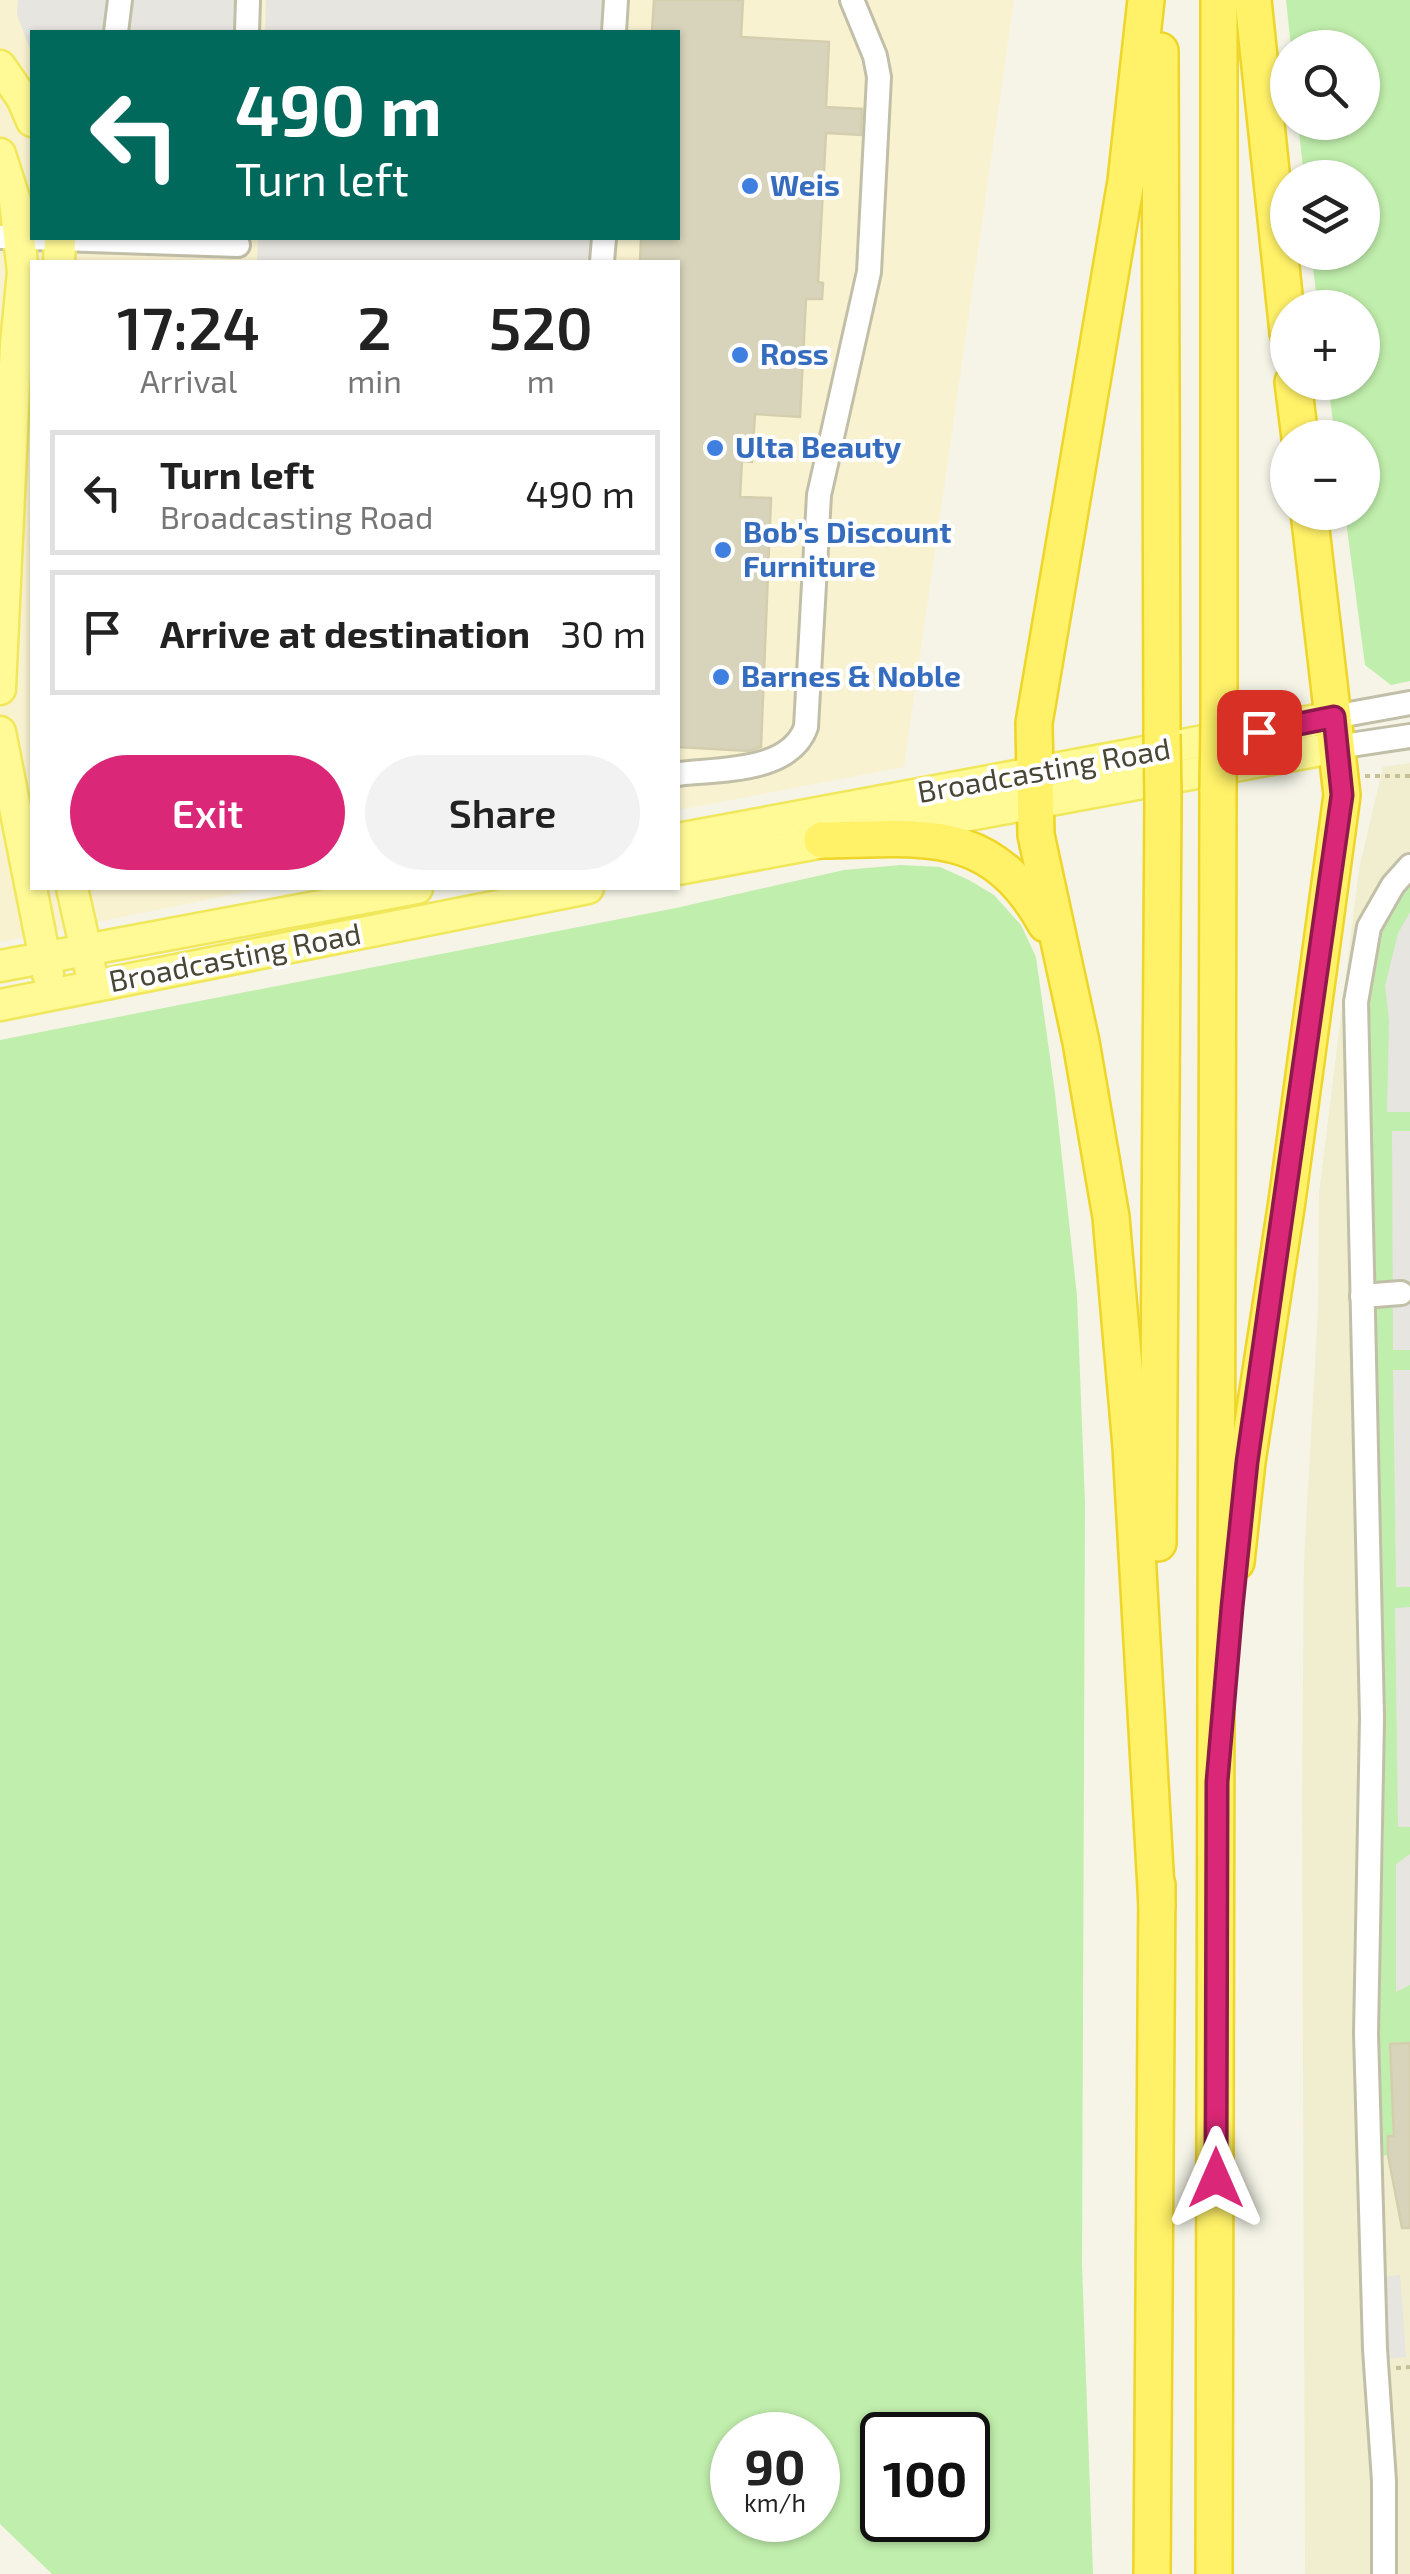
<!DOCTYPE html>
<meta charset="utf-8">
<style>
:root{--surface:#fff;--page:#f2f2f2;--text:#222;--muted:#767676;--line:#e0e0e0;--accent:#db2777}
body{margin:0;font-family:"Exo 2",sans-serif;background:var(--page);color:var(--text);height:100vh;display:flex;flex-direction:column;font-size:38px;white-space:nowrap}
*{box-sizing:border-box;margin:0}
p{font-size:32px;color:var(--muted)}
.icon{flex:none;width:55px;height:55px;fill:none;stroke:currentColor;stroke-width:2;stroke-linecap:round;stroke-linejoin:round}
.map{position:relative;flex:1;overflow:hidden}
.drawer{position:absolute;left:30px;top:260px;width:650px;height:630px;display:flex;flex-direction:column;background:var(--surface);border-radius:0px;box-shadow:0 2px 8px #0004}
.drawer>*{flex:none}
.hud{position:absolute;left:30px;top:30px;width:650px;height:210px;border-radius:0px;box-shadow:0 2px 8px #0004;background:#00695c;color:#fff;overflow:hidden}
.controls{position:absolute;left:1270px;top:30px;display:grid;gap:20px}
.controls a{display:grid;place-items:center;width:110px;height:110px;border-radius:50%;background:var(--surface);box-shadow:0 2px 8px #0004;font-size:50px}
.speed{position:absolute;left:710px;top:2412px;display:flex;gap:20px;font-size:50px;font-weight:700;text-align:center}
.speed>*{display:grid;place-content:center;width:130px;height:130px;border-radius:50%;background:var(--surface);box-shadow:0 2px 8px #0004;line-height:1}
.speed small{font-size:25px;font-weight:400}
.speed .limit{border:5px solid #111;border-radius:15px;background:#fff;color:#111}
.pin{position:absolute;display:grid;place-items:center;width:85px;height:85px;color:#fff;margin:-42px;border-radius:20px;box-shadow:0 5px 15px #0006}
.me{position:absolute;width:110px;margin:-55px;rotate:0deg;stroke-linejoin:round;filter:drop-shadow(0 0 8px #0008)}
.turn{display:flex;align-items:center;gap:35px;height:210px;padding:0 40px;font-size:45px}
.turn .icon{width:130px;height:130px;stroke-width:2.5}
.turn b{display:block;font-size:70px;line-height:85px}
.eta{display:flex;justify-content:space-evenly;align-items:center;height:170px;text-align:center}
.eta b{font-size:60px;font-weight:600;line-height:70px}
.action{display:flex;gap:20px;margin-top:auto;padding:20px 40px}
.action a{flex:1;height:115px;border-radius:60px;background:var(--accent);color:#fff;font-size:40px;font-weight:600;line-height:115px;text-align:center}
.action a+a{background:var(--page);color:var(--text)}
ul{padding:0;list-style:none}
li{display:flex;align-items:center;gap:30px;height:125px;margin:0 20px 15px;padding:0 20px;border:5px solid var(--line);border-radius:0px}
li div{flex:1}
li b{display:block;font-size:38px}
li em{font-style:normal}
.map>svg:first-child{display:block}
.commercial{fill:#f9f2d0;fill-rule:evenodd}
.education{fill:#f0eecf}
.green{fill:#c0eeac;fill-rule:evenodd}
.parking{fill:#e6e5df}
.building{fill:#d8d4bb;stroke:#d4ceae;stroke-width:2.5}
.lines{fill:none;stroke-linecap:round;stroke-linejoin:round}
.minor-casing{stroke:#c2bfa8;stroke-width:28}
.major-casing{stroke:#f0e75a;stroke-width:35}
.highway-casing{stroke:#eed528;stroke-width:40}
.path{stroke:#c5c098;stroke-width:4;stroke-dasharray:5 5;stroke-linecap:butt}
.minor{stroke:#fff;stroke-width:22}
.major{stroke:#fffa96;stroke-width:30}
.highway{stroke:#fff168;stroke-width:35}
.highway-bridge-casing{stroke:#eed528;stroke-width:40;stroke-linecap:butt}
.highway-bridge{stroke:#fff168;stroke-width:35}
.route-casing{stroke:#8e194d;stroke-width:25}
.route{stroke:#db2777;stroke-width:18}
.shop-dot{fill:#3f7fe0;stroke:#fff;stroke-width:4}
.labels{text-anchor:middle;stroke-width:8;stroke-linejoin:round;paint-order:stroke}
.shop-label{font-size:30px;font-weight:bold;fill:#366cbe;stroke:#fff;text-anchor:start}
.street-label{font-size:30px;fill:#494635;stroke:#fff}
</style>
<div class="map">
<svg width="1410" height="2574" viewBox="0 0 1410 2574">
<rect width="100%" height="100%" fill="#f5f4e7"/>
<path class="commercial" d="M0,0h1014l-110,767 -226,43v-548h-646v626h232l-264,54zM32,32h646v206h-646z"/>
<polygon class="education" points="1410,763 1410,2574 1305,2574 1302,1800 1304,1561 1318,1310 1319,1194 1359,869 1383,767"/>
<g class="green">
<polygon points="1286,0 1410,0 1410,681 1391,685 1365,665 1345,513 1362,512 1362,438 1335,437 1328,383 1362,382 1362,308 1318,307 1311,253 1362,252 1362,178 1304,177 1298,123 1362,122 1362,48 1291,47"/>
<path d="M901,865l39,2 29,13 25,15 27,30 15,32 19,136 22,203 8,207 -3,762 11,309h-1041l-52,-50v-1484l676,-132 168,-38zM732,2435h86v85h-86zM882,2435h86v85h-86z"/>
<path d="M1410,884v1159l-20,2 4,91 -6,1v18l-7,1 -5,-84 8,-243 -15,-489c1,-26 4,-52 4,-77 -1,-82 -32,-329 37,-379z"/>
</g>
<g class="parking">
<polygon points="18,0 239,0 238,32 32,32 32,54 17,15"/>
<polygon points="266,0 610,0 608,32 265,32"/>
<polygon points="258,238 599,238 598,262 257,262"/>
<polygon points="1410,912 1410,1112 1387,1112 1389,1020 1385,986 1398,933"/>
<polygon points="1392,1131 1410,1131 1410,1350 1393,1350"/>
<polygon points="1393,1370 1410,1370 1410,1587 1396,1587"/>
<polygon points="1410,1607 1410,1827 1398,1827 1395,1608"/>
<polygon points="1410,1854 1410,1985 1396,1992 1396,1864"/>
<polygon points="1400,2275 1406,2357 1387,2359 1383,2277"/>
</g>
<g class="building">
<polygon points="654,0 743,0 741,37 829,42 826,107 862,109 861,135 826,133 818,282 823,283 822,299 806,299 800,417 755,414 752,462 742,461 740,497 771,498 761,747 749,751 678,747 678,262 640,262 641,238 678,238 678,32 652,32"/>
<polygon points="1410,2043 1410,2228 1402,2228 1388,2155 1388,2136 1394,2136 1390,2044"/>
</g>
<g class="lines">
<defs>
<g id="minor">
<polyline points="116,32 120,0"/>
<polyline points="247,32 248,0"/>
<polyline points="614,32 616,0"/>
<polyline points="0,237 238,245"/>
<polyline points="602,262 604,238"/>
<polyline points="1333,717 1410,703"/>
<polyline points="1337,747 1410,736"/>
<path d="M678,774c40,-5 112,-1 128,-47l13,-232 50,-223 10,-195 -4,-21 -23,-56"/>
<polyline points="1362,1296 1401,1293"/>
<polyline points="1384,2574 1384,2481 1375,2349 1366,2034 1372,1718 1356,1002 1369,927 1393,885 1410,866"/>
</g>
<g id="major">
<polyline points="0,66 22,98 32,121"/>
<polyline points="0,154 15,201 23,272 16,344 0,689"/>
<polyline points="59,262 60,238"/>
<polyline points="0,732 48,974"/>
<polyline points="678,839 1333,717"/>
<polyline points="678,869 1337,747"/>
<polyline points="72,888 90,968"/>
<polyline points="0,966 417,888"/>
<polyline points="0,1005 588,888"/>
</g>
<g id="highway">
<polyline points="1146,0 1126,181 1034,723 1036,835 1081,1042 1111,1217 1131,1447 1157,1906"/>
<polyline points="1253,0 1288,333"/>
<polyline points="1160,51 1162,734"/>
<polyline points="1293,382 1300,438"/>
<polyline points="1219,723 1219,0"/>
<path d="M822,840c99,-1 168,-17 224,84"/>
<polyline points="1158,1543 1163,799"/>
<polyline points="1236,1562 1247,1462 1287,1201 1342,795 1309,512"/>
<polyline points="1152,2574 1157,1885"/>
<polyline points="1214,2574 1218,789"/>
</g>
</defs>
<use href="#minor" class="minor-casing"/>
<use href="#major" class="major-casing"/>
<use href="#highway" class="highway-casing"/>
<g class="path">
<polyline points="1365,776 1410,776"/>
<polyline points="1396,2368 1410,2367"/>
</g>
<use href="#minor" class="minor"/>
<use href="#major" class="major"/>
<use href="#highway" class="highway"/>
<defs>
<g id="highway-bridge">
<polyline points="1162,734 1163,799"/>
<polyline points="1218,789 1219,723"/>
</g>
</defs>
<use href="#highway-bridge" class="highway-bridge-casing"/>
<use href="#highway-bridge" class="highway-bridge"/>
</g>
<g class="lines">
<defs>
<polyline id="route" points="1216,2178 1217,1782 1232,1607 1247,1462 1342,795 1334,717 1259,732"/>
</defs>
<use href="#route" class="route-casing"/>
<use href="#route" class="route"/>
</g>
<g class="shop-dot">
<circle cx="750" cy="186" r="10"/>
<circle cx="740" cy="355" r="10"/>
<circle cx="715" cy="448" r="10"/>
<circle cx="723" cy="550" r="10"/>
<circle cx="721" cy="677" r="10"/>
</g>
<g class="labels">
<g class="shop-label">
<text x="770" y="196">Weis</text>
<text x="760" y="365">Ross</text>
<text x="735" y="458">Ulta Beauty</text>
<text x="743" y="543">Bob's Discount<tspan x="743" dy="34">Furniture</tspan></text>
<text x="741" y="687">Barnes &amp; Noble</text>
</g>
<g class="street-label">
<text transform="translate(1044 771) rotate(-10)" y="10">Broadcasting Road</text>
<text transform="translate(235 958) rotate(-11)" y="10">Broadcasting Road</text>
</g>
</g>
</svg>
<div class="controls">
<a><svg class="icon" aria-label="search" viewBox="0 0 24 24"><circle cx="10" cy="10" r="6"/><path d="M15 15l6 6"/></svg></a>
<a><svg class="icon" aria-label="layers" viewBox="0 0 24 24"><path d="M12 4l9 5-9 5-9-5zM3 14l9 5 9-5"/></svg></a>
<a>+</a>
<a>−</a>
</div>
<div class="speed"><div>90<small>km/h</small></div><div class="limit">100</div></div>
<div class="pin" style="left:1259px;top:732px;background:#d93025"><svg class="icon" aria-label="arrive" viewBox="0 0 24 24"><path d="M6 21V4h12l-3 4 3 4H6"/></svg></div>
<svg class="me" style="left:1216px;top:2178px" viewBox="-20 -20 40 40"><path d="M0-17L14 15 0 8-14 15z" fill="#db2777" stroke="#fff" stroke-width="4"/></svg>
<div class="hud">
<div class="turn"><svg class="icon" aria-label="left" viewBox="0 0 24 24"><path d="M17 20v-9H6M10 6l-5 5 5 5"/></svg><div><b>490 m</b>Turn left</div></div>
</div>
<section class="drawer">
<div class="eta">
<div><b>17:24</b><p>Arrival</p></div>
<div><b>2</b><p>min</p></div>
<div><b>520</b><p>m</p></div>
</div>
<ul>
<li><svg class="icon" aria-label="left" viewBox="0 0 24 24"><path d="M17 20v-9H6M10 6l-5 5 5 5"/></svg><div><b>Turn left</b><p>Broadcasting Road</p></div><em>490 m</em></li>
<li><svg class="icon" aria-label="arrive" viewBox="0 0 24 24"><path d="M6 21V4h12l-3 4 3 4H6"/></svg><div><b>Arrive at destination</b></div><em>30 m</em></li>
</ul>
<div class="action"><a>Exit</a><a>Share</a></div>
</section>
</div>
